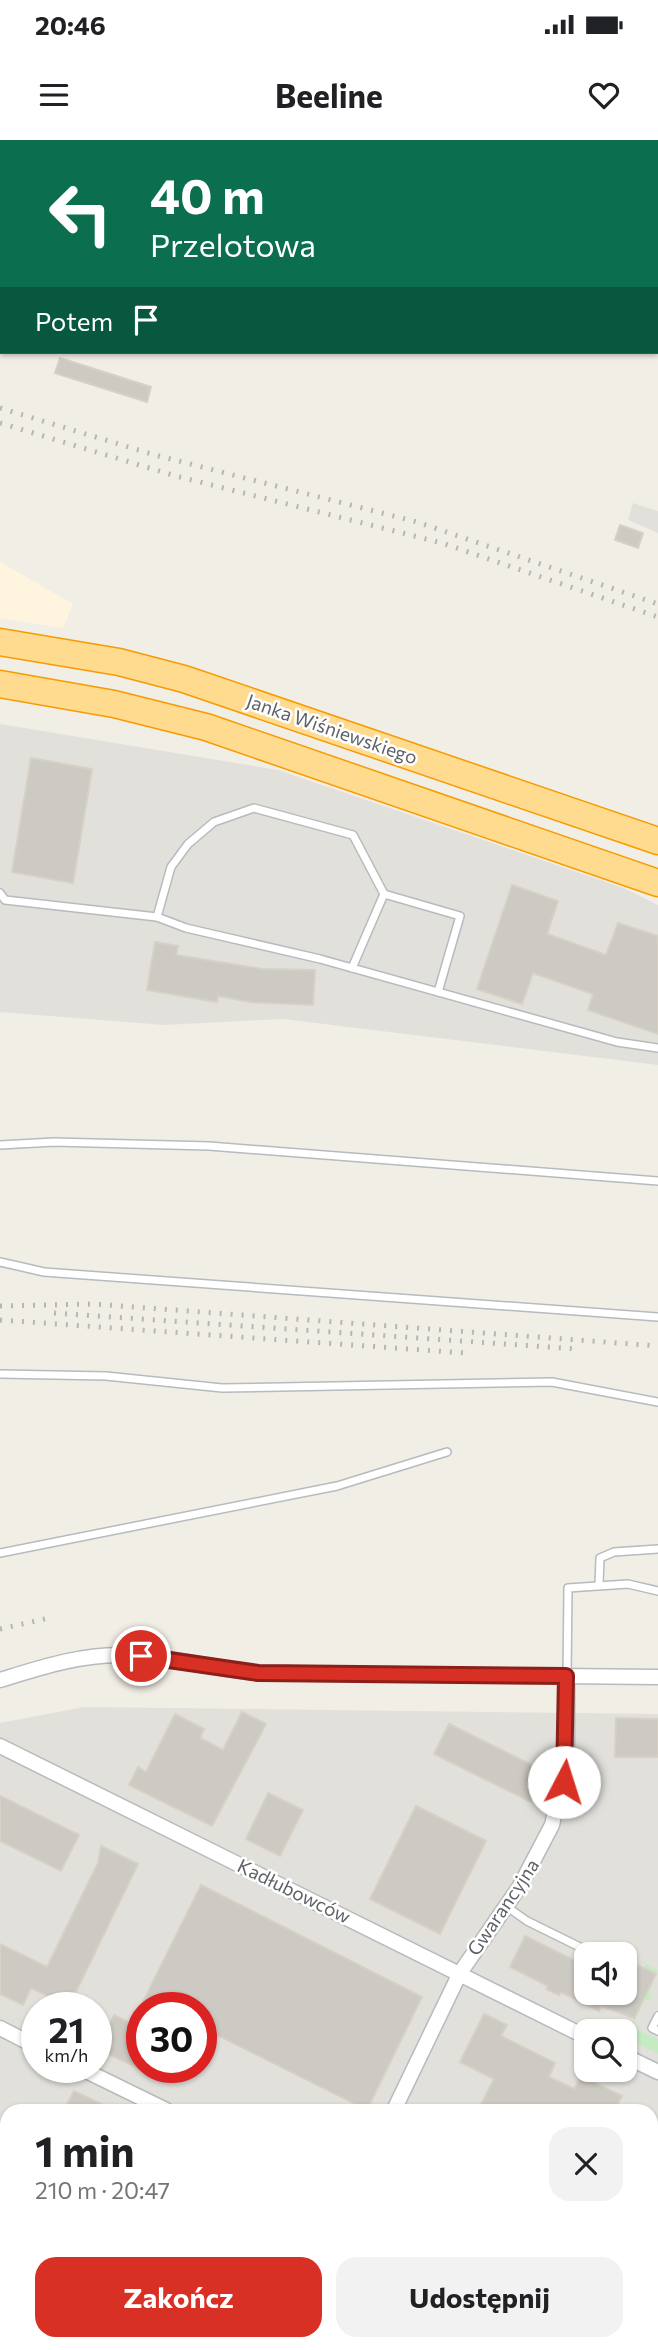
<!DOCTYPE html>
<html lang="pl">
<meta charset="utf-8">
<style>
:root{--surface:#fff;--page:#f2f2f2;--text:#202124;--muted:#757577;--accent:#d93025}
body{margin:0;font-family:Commissioner,sans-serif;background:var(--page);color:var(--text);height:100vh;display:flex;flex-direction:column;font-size:26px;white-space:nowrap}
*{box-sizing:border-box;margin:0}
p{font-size:23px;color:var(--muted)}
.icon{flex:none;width:38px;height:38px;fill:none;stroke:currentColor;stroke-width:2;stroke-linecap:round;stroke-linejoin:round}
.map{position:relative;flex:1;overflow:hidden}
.details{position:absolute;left:0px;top:1964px;width:658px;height:247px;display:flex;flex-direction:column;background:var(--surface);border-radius:21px 21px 0 0;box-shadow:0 2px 5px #0004}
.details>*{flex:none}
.top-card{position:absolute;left:0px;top:0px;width:658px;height:214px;box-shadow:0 2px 5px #0004;background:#0b6e4f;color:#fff;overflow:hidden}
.buttons{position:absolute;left:574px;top:1802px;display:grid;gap:14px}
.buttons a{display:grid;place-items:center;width:63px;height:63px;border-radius:14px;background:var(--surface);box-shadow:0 2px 5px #0004;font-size:35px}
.speed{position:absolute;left:21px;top:1852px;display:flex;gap:14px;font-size:35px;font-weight:700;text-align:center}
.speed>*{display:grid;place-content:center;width:91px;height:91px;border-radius:50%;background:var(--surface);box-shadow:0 2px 5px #0004;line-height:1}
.speed small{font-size:18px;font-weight:400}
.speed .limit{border:10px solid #d22;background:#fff;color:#111}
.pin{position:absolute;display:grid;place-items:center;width:60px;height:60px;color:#fff;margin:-30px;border:4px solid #fff;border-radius:50%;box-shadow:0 2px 7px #0007}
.me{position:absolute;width:77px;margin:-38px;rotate:5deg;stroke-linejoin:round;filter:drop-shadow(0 0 5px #0008)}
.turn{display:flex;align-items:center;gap:24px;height:147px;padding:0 35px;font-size:32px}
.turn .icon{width:91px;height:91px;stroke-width:2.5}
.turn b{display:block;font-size:49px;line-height:60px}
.then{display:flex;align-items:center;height:66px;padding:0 35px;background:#0003;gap:14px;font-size:26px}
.round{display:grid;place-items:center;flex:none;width:74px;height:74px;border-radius:21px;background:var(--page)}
.overview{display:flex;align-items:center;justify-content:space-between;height:119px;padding:0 35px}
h1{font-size:42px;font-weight:700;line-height:52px}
.action{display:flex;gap:14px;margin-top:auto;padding:14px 35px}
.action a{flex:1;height:80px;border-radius:21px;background:var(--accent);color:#fff;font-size:28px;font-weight:700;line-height:80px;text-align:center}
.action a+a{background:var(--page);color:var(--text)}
.status{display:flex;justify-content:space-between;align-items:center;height:49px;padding:0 35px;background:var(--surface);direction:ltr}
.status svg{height:19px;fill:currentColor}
header{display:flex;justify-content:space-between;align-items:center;height:91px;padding:0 35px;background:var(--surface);font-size:32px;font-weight:700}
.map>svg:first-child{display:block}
.commercial{fill:#fff5de}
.industrial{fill:#e2e0db;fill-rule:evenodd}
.green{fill:#c4ebc1}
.building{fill:#cdc9c3;stroke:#d7d0c4;stroke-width:2}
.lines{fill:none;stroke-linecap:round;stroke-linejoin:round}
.lane-casing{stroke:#b7babe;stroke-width:10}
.street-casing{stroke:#b7babe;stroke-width:17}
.highway-casing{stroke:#f89a00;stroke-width:29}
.lane{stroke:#fff;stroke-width:7}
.street{stroke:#fff;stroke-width:14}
.highway{stroke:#ffdb90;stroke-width:26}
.rail{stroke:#b5b6b7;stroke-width:5;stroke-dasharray:2 9;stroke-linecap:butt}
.route-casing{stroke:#8d1f18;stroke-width:18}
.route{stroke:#d93025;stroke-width:12}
.labels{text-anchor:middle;stroke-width:5;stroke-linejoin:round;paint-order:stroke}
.street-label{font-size:19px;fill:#5e6368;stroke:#fff}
</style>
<div class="status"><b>20:46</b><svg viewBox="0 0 49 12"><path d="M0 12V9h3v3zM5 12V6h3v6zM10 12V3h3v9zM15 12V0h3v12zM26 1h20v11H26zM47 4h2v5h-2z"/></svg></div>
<header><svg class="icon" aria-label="menu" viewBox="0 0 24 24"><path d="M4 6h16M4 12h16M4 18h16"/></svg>Beeline<svg class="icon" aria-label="heart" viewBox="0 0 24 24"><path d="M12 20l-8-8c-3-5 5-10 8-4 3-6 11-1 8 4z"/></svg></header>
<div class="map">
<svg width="658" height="2210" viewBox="0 0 658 2210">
<rect width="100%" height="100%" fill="#f1eee6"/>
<polygon class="commercial" points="0,422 73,464 63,488 0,478"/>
<g class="industrial">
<polygon points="633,363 658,371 658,393 628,380"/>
<polygon points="0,584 278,630 624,748 658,765 658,925 283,879 164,885 0,872"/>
<path d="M84,1567l574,7v636h-658v-627zM586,1815h39v38h-39zM37,1867h59v60h-59zM142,1867h59v60h-59zM586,1892h39v38h-39zM7,1970h644v233h-644z"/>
</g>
<polygon class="green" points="640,1821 658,1830 649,1853 652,1855 649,1861 645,1859 632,1886 658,1900 658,1914 625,1897 656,1834 645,1828 646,1825 641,1822 638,1825"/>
<g class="building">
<polygon points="60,218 151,247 147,262 55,233"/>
<polygon points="620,385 643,393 638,408 615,400"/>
<polygon points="31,618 92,629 73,743 12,732"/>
<polygon points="512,745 558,761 547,794 606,815 618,783 658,796 658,894 588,870 593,854 533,833 522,864 477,849"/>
<polygon points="155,802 178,806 176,815 262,829 315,830 313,865 251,862 218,856 217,862 147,850"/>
<polygon points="242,1572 266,1584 212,1686 129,1645 138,1627 146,1632 175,1574 204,1589 200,1598 223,1610"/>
<polygon points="616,1578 658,1579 658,1617 615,1617"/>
<polygon points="449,1584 546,1632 531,1662 434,1614"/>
<polygon points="268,1653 303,1670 280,1716 246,1699"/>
<polygon points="0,1656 79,1695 61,1731 0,1701"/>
<polygon points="416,1666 486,1701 440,1794 370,1759"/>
<polygon points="101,1706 138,1724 73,1858 64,1853 60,1862 31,1848 23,1865 0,1854 0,1804 47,1827 98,1723"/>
<polygon points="201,1745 422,1857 367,1970 201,1887 201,1867 142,1867 142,1930 98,1909 114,1875 132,1884"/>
<polygon points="525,1796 586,1826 586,1853 625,1853 638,1825 656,1834 634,1878 601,1866 599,1871 561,1852 559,1855 546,1849 548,1846 510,1827"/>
<polygon points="484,1874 507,1885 501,1896 555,1923 549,1937 574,1949 581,1936 622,1956 615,1970 478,1970 494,1939 460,1922"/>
<polygon points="74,1951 114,1970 64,1970"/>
</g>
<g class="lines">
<defs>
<g id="lane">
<polyline points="656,100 658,99"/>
<polyline points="0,753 5,760 157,777 186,788 320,819 617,902 658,908"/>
<polyline points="157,777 171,727 188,704 214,682 254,668 353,695 384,754 460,776 438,852"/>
<polyline points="352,828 384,754"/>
<polyline points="0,1005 54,1002 209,1006 658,1041"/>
<polyline points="0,1122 44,1132 658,1177"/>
<polyline points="0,1234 106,1236 222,1248 552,1242 658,1262"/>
<polyline points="0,1413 337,1346 447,1312"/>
<polyline points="599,1445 600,1418 614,1412 658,1409"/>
<polyline points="567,1536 568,1448 628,1444 658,1451"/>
<polyline points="506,1766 527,1781 596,1815"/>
<polyline points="625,1829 626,1829"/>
<polyline points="658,1876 652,1888 658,1891"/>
<polyline points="276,2210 280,2203"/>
</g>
<g id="street">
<path d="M0,1540c39,-12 81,-26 123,-25 45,0 89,14 135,18l400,4"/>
<polyline points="0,1606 586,1897"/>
<polyline points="0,1888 37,1907"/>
<polyline points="625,1916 658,1932"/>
<polyline points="78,1927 166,1970"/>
<polyline points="394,1970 460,1833 520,1746 552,1685 567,1618 567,1536"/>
</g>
<g id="highway">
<polyline points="0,502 119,522 184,539 658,701"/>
<polyline points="0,544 114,564 206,587 658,743"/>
</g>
</defs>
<use href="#lane" class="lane-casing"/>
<use href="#street" class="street-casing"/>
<use href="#highway" class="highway-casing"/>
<use href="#lane" class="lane"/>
<use href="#street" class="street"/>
<use href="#highway" class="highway"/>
<g class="rail">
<polyline points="656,42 658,42"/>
<polyline points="656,55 658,55"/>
<polyline points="656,68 658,68"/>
<polyline points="656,81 658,81"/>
<polyline points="0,94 2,95"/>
<polyline points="0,108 2,108"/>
<polyline points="0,121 2,121"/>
<polyline points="0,138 2,138"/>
<polyline points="656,174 658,173"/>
<polyline points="0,268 155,315 417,382 658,464"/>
<polyline points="0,283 176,336 442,403 658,477"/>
<polyline points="0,1166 94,1164 658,1206"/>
<polyline points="54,1173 578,1209"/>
<polyline points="0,1180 465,1213"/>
<polyline points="0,1489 49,1478"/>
</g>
</g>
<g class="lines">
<defs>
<polyline id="route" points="141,1516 258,1533 566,1536 564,1642"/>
</defs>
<use href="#route" class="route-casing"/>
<use href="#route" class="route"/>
</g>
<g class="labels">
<g class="street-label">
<text transform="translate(332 589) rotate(19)" y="7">Janka Wiśniewskiego</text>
<text transform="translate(294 1751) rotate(26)" y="7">Kadłubowców</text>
<text transform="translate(503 1767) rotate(-56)" y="7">Gwarancyjna</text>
</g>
</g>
</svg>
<div class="buttons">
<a><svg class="icon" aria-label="sound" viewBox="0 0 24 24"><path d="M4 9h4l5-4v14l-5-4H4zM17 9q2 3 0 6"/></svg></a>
<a><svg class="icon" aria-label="search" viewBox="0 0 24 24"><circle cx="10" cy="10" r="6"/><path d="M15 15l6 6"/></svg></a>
</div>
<div class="speed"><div>21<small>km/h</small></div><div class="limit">30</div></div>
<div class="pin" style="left:141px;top:1516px;background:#d93025"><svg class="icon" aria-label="arrive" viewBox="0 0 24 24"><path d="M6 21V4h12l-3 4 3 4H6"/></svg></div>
<svg class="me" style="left:564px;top:1642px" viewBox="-20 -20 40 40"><circle r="19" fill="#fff"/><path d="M0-13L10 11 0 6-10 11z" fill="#d93025"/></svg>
<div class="top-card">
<div class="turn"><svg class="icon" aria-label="left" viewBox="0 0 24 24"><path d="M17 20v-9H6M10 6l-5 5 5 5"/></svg><div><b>40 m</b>Przelotowa</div></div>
<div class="then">Potem<svg class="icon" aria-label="arrive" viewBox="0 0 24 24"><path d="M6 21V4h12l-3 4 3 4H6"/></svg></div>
</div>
<section class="details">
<div class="overview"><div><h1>1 min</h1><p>210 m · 20:47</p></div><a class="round"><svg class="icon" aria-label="close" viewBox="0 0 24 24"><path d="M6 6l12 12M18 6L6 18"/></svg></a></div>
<div class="action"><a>Zakończ</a><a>Udostępnij</a></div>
</section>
</div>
